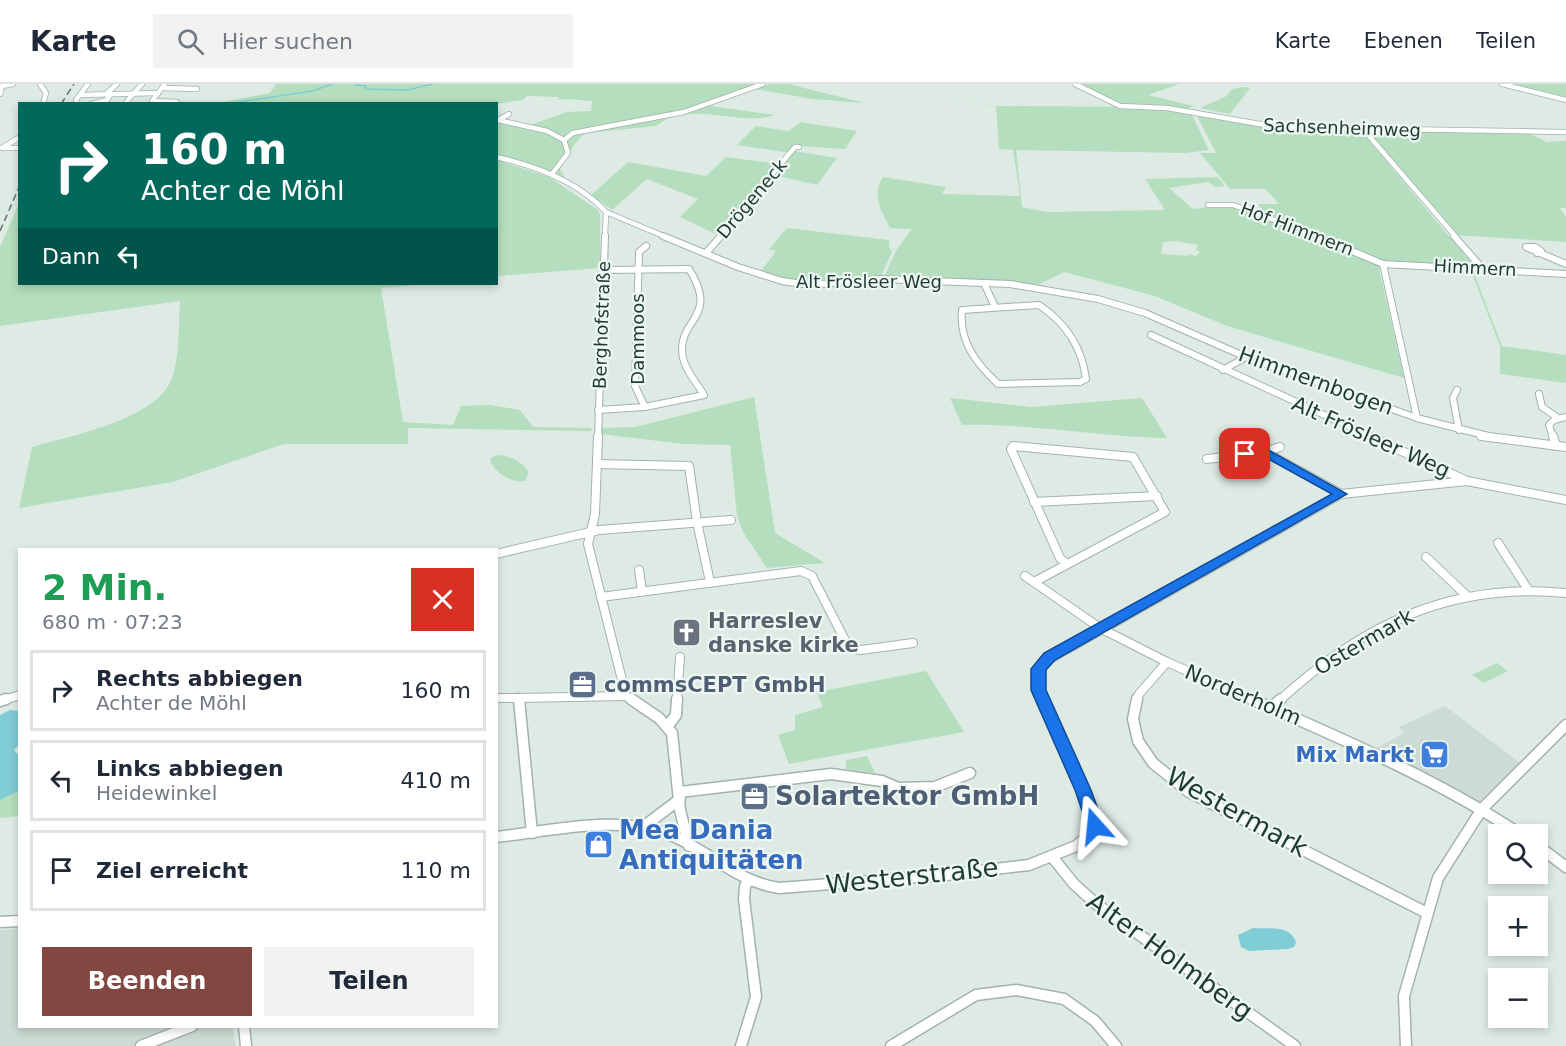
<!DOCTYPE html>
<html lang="de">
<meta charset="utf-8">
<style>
:root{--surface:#fff;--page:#f2f2f3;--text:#1f2937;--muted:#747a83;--line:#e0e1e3;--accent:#824740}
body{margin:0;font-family:"DejaVu Sans",sans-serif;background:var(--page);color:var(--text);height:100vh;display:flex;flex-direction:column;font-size:22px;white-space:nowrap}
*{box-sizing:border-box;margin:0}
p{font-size:20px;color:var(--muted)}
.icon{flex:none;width:33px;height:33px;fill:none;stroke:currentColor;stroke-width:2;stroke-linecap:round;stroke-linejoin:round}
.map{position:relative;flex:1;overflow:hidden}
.sheet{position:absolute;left:18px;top:464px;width:480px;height:480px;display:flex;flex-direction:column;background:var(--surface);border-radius:0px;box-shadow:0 3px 9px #0003}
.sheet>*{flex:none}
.guide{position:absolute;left:18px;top:18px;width:480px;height:183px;border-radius:0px;box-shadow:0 3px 9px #0003;background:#00695c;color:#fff;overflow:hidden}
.controls{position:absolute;left:1488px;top:740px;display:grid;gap:12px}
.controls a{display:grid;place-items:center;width:60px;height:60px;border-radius:0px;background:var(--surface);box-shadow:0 3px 9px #0003;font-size:30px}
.pin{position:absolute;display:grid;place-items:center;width:51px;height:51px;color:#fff;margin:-26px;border-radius:12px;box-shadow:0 3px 9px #0006}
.me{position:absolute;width:66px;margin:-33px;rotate:342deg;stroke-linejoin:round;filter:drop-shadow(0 0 4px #0008)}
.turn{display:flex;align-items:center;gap:21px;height:126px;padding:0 24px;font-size:27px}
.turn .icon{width:78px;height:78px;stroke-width:2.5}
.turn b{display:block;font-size:42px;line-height:51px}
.then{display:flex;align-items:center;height:57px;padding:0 24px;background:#0003;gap:12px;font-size:22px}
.round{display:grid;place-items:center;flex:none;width:63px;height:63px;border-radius:0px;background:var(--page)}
.headline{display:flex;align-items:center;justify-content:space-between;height:102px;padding:0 24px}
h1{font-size:36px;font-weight:700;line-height:45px;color:#1e9e55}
.cta{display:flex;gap:12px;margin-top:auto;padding:12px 24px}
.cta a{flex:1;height:69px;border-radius:0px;background:var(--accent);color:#fff;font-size:24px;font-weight:700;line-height:69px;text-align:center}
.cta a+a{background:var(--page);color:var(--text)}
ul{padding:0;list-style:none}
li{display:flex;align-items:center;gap:18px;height:81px;margin:0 12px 9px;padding:0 12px;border:3px solid var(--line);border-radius:0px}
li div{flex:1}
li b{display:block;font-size:22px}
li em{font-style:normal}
header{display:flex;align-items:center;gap:36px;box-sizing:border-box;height:84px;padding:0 30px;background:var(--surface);border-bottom:2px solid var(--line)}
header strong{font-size:28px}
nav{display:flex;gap:33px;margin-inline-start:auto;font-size:21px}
.search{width:420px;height:54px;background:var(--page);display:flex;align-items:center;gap:15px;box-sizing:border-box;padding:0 21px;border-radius:0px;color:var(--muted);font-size:22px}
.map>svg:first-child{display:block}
.built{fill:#ccdbd3}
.green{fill:#b4debd;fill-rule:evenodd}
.water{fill:#81cdd5}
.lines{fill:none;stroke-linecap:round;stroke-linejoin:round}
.stream{stroke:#81cdd5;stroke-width:1.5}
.minor-far3-casing{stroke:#a1b3ab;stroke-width:6}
.minor-far2-casing{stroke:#a1b3ab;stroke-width:8}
.minor-far1-casing{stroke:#a1b3ab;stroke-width:10}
.minor-casing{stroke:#a1b3ab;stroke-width:13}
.minor-far3{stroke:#fff;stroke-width:4.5}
.minor-far2{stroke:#fff;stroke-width:6}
.minor-far1{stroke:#fff;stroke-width:8}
.minor{stroke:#fff;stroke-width:10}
.rail{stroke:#58786d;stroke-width:1.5;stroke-dasharray:7 4;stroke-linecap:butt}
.route{fill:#1a73e8;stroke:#114b97;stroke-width:1.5}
.labels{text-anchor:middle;stroke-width:4.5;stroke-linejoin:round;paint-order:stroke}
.far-street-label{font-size:18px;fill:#1e3b32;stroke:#eef7f2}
.street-label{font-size:21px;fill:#1e3b32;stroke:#eef7f2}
.worship-label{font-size:21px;font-weight:bold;fill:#5b616d;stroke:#eef7f2;text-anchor:start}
.service-label{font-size:21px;font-weight:bold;fill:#4e5e75;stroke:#eef7f2;text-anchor:start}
.shop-label{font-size:21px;font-weight:bold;fill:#366cbe;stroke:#eef7f2;text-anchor:end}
.near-service-label{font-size:26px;font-weight:bold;fill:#4e5e75;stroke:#eef7f2;text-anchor:start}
.near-street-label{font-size:26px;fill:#1e3b32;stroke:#eef7f2}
.near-shop-label{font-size:26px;font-weight:bold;fill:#366cbe;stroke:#eef7f2;text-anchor:start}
</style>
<header>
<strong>Karte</strong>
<div class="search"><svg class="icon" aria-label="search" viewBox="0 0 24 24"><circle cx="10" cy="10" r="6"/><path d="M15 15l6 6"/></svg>Hier suchen</div>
<nav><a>Karte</a><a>Ebenen</a><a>Teilen</a></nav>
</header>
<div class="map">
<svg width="1566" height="962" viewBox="0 0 1566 962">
<rect width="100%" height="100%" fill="#deebe4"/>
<g class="built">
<polygon points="1445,622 1520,679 1478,719 1375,665 1404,649 1399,643"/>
<polygon points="19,844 20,942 232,942 236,962 0,962 0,846"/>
</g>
<g class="green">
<path d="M276,0h483l-101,34 7,1 45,-13 65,9c-38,12 -85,-16 -119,11l-69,7c-13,6 -18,24 -27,36l5,9 -68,-24v-33l24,7 46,-16 24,-1 1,-10c-12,0 -22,-3 -33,-1l-1,-3 -31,-1 -4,4 -27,4h-284l58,-11z"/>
<polygon points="770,0 794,0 792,1 865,19 812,15 756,5"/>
<polygon points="1079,0 1179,0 1148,11 1194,22 1185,26 1156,21 1123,20"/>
<polygon points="1513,0 1566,0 1566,13"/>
<polygon points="1242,3 1250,4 1230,30 1200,24 1225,13 1232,5"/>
<path d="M904,9l94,13 156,1 37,6 18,37 -23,3 -170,-3 6,57 25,5 118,-2 -20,-31 72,-2 8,9 -10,1 -7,-5 -39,6 24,21 34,-4 103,36 48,24 26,113 -177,-52 -72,-30 -91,-24 -26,13 -153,-10 12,-26 15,-20 -22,-1c-9,-18 -19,-32 -7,-51l63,10 -4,7 78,2 -7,-46 -14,-1 -3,-43zM1176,157l22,4 -2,5 4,2 -4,4 -7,-2v2l-28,-2 2,-12z"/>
<polygon points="1196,30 1286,45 1361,47 1474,182 1382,176 1254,127 1262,126 1258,120 1279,120 1265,105 1230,105 1200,69 1216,69"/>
<polygon points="800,38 857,47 845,65 800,62 795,67 837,74 817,101 774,91 791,69 737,61 756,42 789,47"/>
<polygon points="1368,47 1528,49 1547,58 1566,57 1566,124 1560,124 1566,133 1566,158 1455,151"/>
<polygon points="726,73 780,80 720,152 680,133 698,115 647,95 612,126 591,111 628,78 706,92"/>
<polygon points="497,76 549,93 598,126 600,130 600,184 497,192"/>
<path d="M19,119l1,81h407l-46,4 22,134 50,3 8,-19 29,-1 30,5 13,17 58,1 1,3 -184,-3v16h-124l-111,38 -154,26 13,-61c38,-11 126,-28 140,-69 7,-17 7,-58 8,-77l-180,25v-79z"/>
<polygon points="787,144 889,156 889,162 892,168 881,192 809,199 759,190 776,167 769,165"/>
<polygon points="1472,189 1474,189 1502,262 1566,271 1566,299 1500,290 1500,262"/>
<polygon points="754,313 775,449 825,479 767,484 743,448 737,432 730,361 684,360 600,350 601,344 635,343"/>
<path d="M950,314l82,9 110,-9 25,40c-68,-1 -136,-15 -205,-13z"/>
<path d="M498,371c10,0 25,7 31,17l-4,9c-13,3 -34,-10 -35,-23z"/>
<polygon points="1497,579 1508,587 1484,599 1472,591"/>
<polygon points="926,587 964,648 789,680 778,651 795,646 795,631 823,623 817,608"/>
<polygon points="867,672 875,689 846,685 846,676"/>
<polygon points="19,707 19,732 0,734 0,716"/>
</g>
<g class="water">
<polygon points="10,626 19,627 19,661 14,666 19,672 19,707 0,716 0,631"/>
<path d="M1253,844c15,1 39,-3 43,15l-2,4 -6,2 -39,2 -8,-4 -3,-12z"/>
</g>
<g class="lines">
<g class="stream">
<polyline points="355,1 366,2 365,5 408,6 432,0"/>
<polyline points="226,20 312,7 333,0"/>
</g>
<defs>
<g id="minor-far3">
<polyline points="40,0 46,9 43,20"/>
<polyline points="165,0 152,17 177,18"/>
<polyline points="1075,0 1120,22 1167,24 1277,43 1566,48"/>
<polyline points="1502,0 1566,16"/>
<polyline points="162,4 197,5"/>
<polyline points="0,10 2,2 13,0"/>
<polyline points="106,10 117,0"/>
<polyline points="80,11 158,9"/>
<polyline points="127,17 142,0"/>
<polyline points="77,20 76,16 88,0"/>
<polyline points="91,20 107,16 110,11"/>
<polyline points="509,30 498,36 547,47 564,56"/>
<polyline points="1364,46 1456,153"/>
<polyline points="20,53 2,64 20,64"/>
<path d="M496,73c40,9 82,24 110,55l-1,25"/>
<polyline points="552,90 568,69 564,56 573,49 684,28 763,0"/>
<polyline points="1208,121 1233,121 1321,153"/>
<polyline points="606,128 666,153"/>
<polyline points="719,153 795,63 799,63"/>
</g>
<g id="minor-far2">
<polyline points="663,152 738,183 782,197 810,201 881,195 1010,200 1098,215 1145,229 1246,273 1417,334 1492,353"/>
<polyline points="1317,152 1383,180"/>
<polyline points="1454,152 1482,184"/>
<polyline points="706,169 721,152"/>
<polyline points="1537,169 1541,167 1535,163 1526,163 1566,180"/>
<polyline points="1383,180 1566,190"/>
<polyline points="1383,180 1417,334"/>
<polyline points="984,199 995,223"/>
<path d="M1039,221c27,18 43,42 47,74l-6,3 -82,2c-22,-21 -39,-42 -36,-74z"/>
<polyline points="1151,251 1372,353"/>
<polyline points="1223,286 1246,273"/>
<polyline points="1457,306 1453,314 1459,346"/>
<polyline points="1539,310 1542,323 1558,334"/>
<polyline points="645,323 635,302 639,168 646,162"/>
<path d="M598,326l47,-3 59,-12c-7,-12 -18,-23 -21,-37 -8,-40 38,-38 6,-89l-85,1"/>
<polyline points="598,353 605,152"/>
<polyline points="1553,353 1549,341 1554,336 1566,333"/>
</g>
<g id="minor-far1">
<polyline points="598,352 595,430 588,460 626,612 633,617"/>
<polyline points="1369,352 1467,397 1566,416"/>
<polyline points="1481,352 1566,363"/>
<polyline points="1553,352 1556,362"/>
<polyline points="1265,368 1341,410"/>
<polyline points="1207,375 1265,368 1280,363"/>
<polyline points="597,380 689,382 697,438 710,498"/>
<polyline points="1034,418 1157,412"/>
<polyline points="1498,459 1529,507"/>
<polyline points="496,470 599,446 731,436"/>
<polyline points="1426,473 1467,512"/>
<polyline points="639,486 642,507"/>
<polyline points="1025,492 1100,544 1167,578 1255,617"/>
<polyline points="1034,498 1165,428 1133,373 1013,362 1011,365 1060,474 1067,480"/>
<polyline points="601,513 801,487 812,492 849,564 861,566 913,559"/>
<polyline points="496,614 519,614"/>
<polyline points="1,617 20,611"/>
<polyline points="519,617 519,614 626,612"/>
<polyline points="677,617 680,573"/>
<path d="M1043,617c-7,-15 -6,-23 0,-38l298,-169 126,-13"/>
<polyline points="1137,617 1139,610 1167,578"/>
<path d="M1279,617c84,-77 172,-119 287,-108"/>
</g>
<g id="minor">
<polyline points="519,615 532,749"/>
<polyline points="631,615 659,634 672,649 680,726 689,762"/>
<polyline points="1137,615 1133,635 1138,657 1153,679 1189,708 1427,829"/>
<path d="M1251,615c92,40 185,80 269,135"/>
<polyline points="0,617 6,615"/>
<polyline points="1272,623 1281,615"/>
<polyline points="667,643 676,631 677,615"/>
<polyline points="680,708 831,690 882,697 898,704 935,703 970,689"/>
<polyline points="643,743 680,715"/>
<path d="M496,753c55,-6 124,-24 177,-1 37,16 65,46 106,52l167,-13 83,-10 47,-19 15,-12 3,-6 -13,-46 -39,-83"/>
<polyline points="1538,762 1566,783"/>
<polyline points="1053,774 1074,800 1095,819 1295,962"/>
<polyline points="0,838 20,837"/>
<polyline points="244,942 246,962"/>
<polyline points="141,962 192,942"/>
<polyline points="741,962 756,913 744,815 745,802 749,796"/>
<polyline points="891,962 976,911 1016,906 1064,915 1095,937 1116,962"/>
<polyline points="1406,962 1404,912 1438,794 1482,725 1566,641"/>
</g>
</defs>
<use href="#minor-far3" class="minor-far3-casing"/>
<use href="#minor-far2" class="minor-far2-casing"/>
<use href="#minor-far1" class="minor-far1-casing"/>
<use href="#minor" class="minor-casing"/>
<use href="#minor-far3" class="minor-far3"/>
<use href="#minor-far2" class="minor-far2"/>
<use href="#minor-far1" class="minor-far1"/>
<use href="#minor" class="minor"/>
<g class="rail">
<polyline points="61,20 74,0"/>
<polyline points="0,147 20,101"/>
</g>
</g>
<polygon class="route" points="1265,364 1347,410 1055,576 1046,586 1046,606 1091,706 1104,742 1101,747 1089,747 1075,706 1031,606 1031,585 1044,569 1332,410 1263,372 1245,374 1239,370 1245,367"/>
<defs>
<symbol id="church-square" viewBox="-11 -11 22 22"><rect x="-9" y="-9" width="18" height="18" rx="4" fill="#6b7280" stroke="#eef7f2"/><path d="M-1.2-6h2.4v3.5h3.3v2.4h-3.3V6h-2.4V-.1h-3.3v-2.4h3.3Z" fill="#fff"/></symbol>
<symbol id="office-square" viewBox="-11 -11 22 22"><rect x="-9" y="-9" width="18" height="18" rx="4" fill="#5c6f8a" stroke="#eef7f2"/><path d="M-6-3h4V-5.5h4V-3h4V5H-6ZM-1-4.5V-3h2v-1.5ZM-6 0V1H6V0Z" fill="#fff"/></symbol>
<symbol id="supermarket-square" viewBox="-11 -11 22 22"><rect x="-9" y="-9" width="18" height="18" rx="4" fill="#3f7fe0" stroke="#eef7f2"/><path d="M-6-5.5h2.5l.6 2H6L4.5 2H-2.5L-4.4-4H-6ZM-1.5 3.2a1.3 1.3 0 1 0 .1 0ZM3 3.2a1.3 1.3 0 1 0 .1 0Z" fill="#fff"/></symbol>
<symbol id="shop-square" viewBox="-11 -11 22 22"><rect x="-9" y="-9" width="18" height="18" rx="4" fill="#3f7fe0" stroke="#eef7f2"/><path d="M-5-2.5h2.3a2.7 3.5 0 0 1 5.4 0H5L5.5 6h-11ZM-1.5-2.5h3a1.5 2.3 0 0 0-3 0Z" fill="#fff"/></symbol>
</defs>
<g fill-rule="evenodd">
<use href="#church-square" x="670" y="532" width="33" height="33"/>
<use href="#office-square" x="566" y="584" width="33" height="33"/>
<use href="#supermarket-square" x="1418" y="654" width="33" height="33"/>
<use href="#office-square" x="738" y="696" width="33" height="33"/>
<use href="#shop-square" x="582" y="744" width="33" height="33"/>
</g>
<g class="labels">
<g class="far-street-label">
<text transform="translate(1342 44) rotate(2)" y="6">Sachsenheimweg</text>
<text transform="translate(752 115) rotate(-50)" y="6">Drögeneck</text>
<text transform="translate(1297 145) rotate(21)" y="6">Hof Himmern</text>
<text transform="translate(1475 184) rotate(3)" y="6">Himmern</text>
<text x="869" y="204">Alt Frösleer Weg</text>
<text transform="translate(602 241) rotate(-88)" y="6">Berghofstraße</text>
<text transform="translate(638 255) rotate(-90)" y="6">Dammoos</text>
</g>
<g class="street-label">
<text transform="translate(1316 297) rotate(20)" y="7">Himmernbogen</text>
<text transform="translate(1371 353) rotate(24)" y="7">Alt Frösleer Weg</text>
<text transform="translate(1364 558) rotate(-30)" y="7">Ostermark</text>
<text transform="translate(1243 611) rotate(23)" y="7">Norderholm</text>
</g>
<g class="worship-label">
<text x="708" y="544">Harreslev<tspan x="708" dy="24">danske kirke</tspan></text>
</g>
<g class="service-label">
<text x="604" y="608">commsCEPT GmbH</text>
</g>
<g class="shop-label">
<text x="1414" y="678">Mix Markt</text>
</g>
<g class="near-service-label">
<text x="775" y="721">Solartektor GmbH</text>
</g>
<g class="near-street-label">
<text transform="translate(1237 728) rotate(29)" y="9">Westermark</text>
<text transform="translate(912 792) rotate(-6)" y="9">Westerstraße</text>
<text transform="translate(1170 872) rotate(36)" y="9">Alter Holmberg</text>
</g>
<g class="near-shop-label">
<text x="619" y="755">Mea Dania<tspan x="619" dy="30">Antiquitäten</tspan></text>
</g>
</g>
</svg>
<div class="controls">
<a><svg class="icon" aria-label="search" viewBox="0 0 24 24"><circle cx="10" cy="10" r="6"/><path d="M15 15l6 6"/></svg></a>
<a>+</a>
<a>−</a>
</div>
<div class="pin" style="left:1245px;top:370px;background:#d93025"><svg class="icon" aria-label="arrive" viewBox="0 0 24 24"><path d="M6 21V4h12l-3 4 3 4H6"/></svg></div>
<svg class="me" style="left:1095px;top:742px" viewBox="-20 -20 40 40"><path d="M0-17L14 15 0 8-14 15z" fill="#1a73e8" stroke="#fff" stroke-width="4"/></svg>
<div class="guide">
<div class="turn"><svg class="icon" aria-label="right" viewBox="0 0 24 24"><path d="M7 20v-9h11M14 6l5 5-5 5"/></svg><div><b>160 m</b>Achter de Möhl</div></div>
<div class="then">Dann<svg class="icon" aria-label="left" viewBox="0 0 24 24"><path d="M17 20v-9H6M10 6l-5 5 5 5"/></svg></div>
</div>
<section class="sheet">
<div class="headline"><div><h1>2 Min.</h1><p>680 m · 07:23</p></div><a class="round" style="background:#d93025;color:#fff"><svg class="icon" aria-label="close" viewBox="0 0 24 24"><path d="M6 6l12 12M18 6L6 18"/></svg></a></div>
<ul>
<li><svg class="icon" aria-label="right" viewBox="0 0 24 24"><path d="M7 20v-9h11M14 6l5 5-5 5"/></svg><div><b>Rechts abbiegen</b><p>Achter de Möhl</p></div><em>160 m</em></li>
<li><svg class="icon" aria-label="left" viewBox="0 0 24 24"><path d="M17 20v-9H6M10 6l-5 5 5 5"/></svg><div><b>Links abbiegen</b><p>Heidewinkel</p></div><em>410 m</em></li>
<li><svg class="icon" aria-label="arrive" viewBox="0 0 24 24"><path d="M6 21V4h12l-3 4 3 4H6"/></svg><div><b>Ziel erreicht</b></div><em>110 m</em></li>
</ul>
<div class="cta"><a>Beenden</a><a>Teilen</a></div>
</section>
</div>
